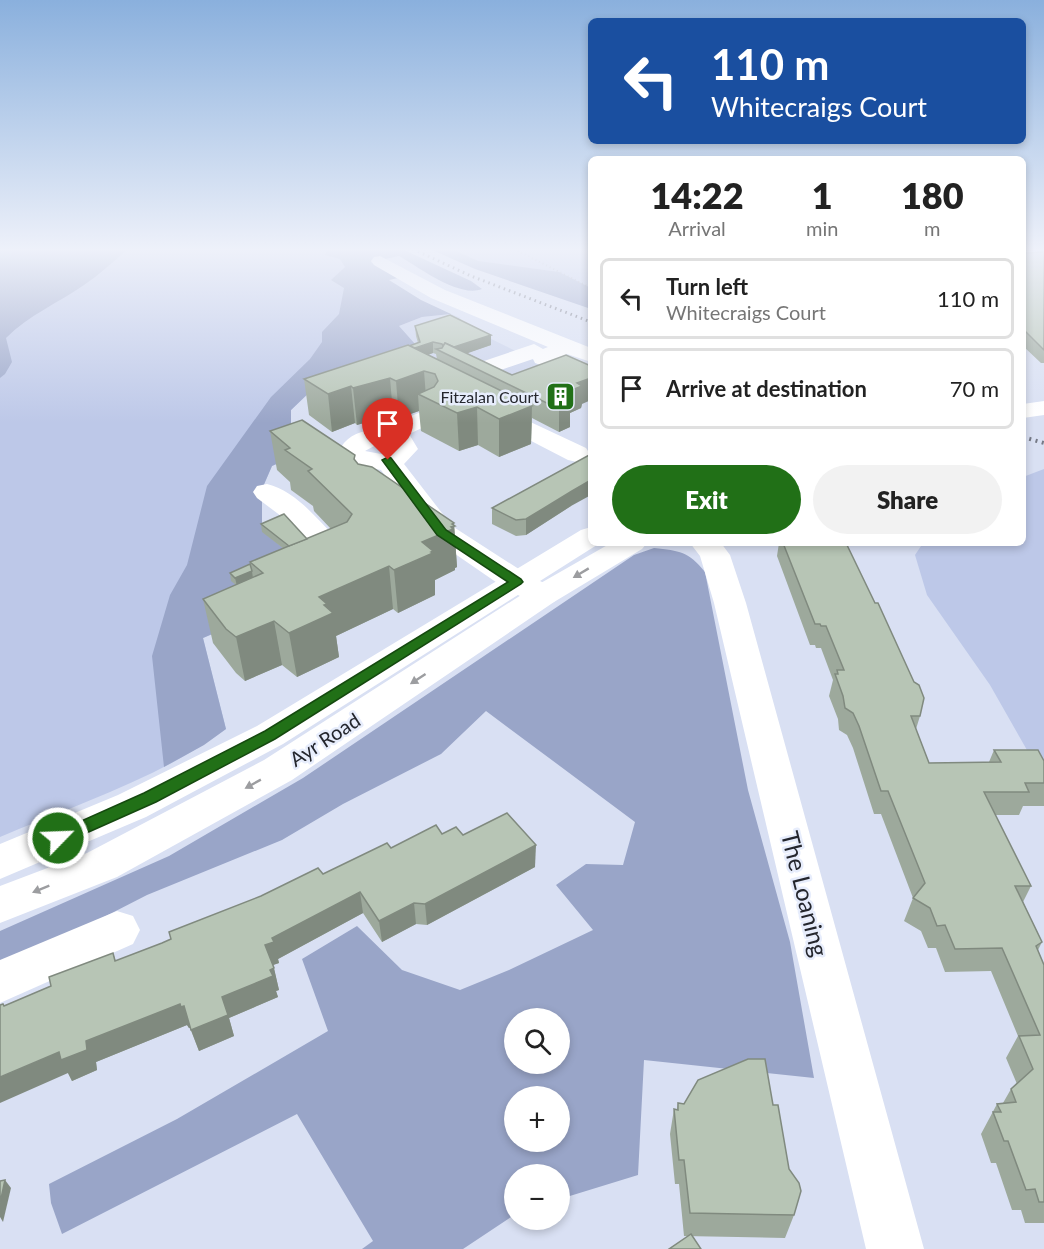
<!DOCTYPE html>
<meta charset="utf-8">
<style>
:root{--surface:#fff;--page:#f2f2f2;--text:#222;--muted:#767676;--line:#e0e0e0;--accent:#217017}
body{margin:0;font-family:Lato,sans-serif;background:var(--page);color:var(--text);height:100vh;display:flex;flex-direction:column;font-size:22px;white-space:nowrap}
*{box-sizing:border-box;margin:0}
p{font-size:20px;color:var(--muted)}
.icon{flex:none;width:33px;height:33px;fill:none;stroke:currentColor;stroke-width:2;stroke-linecap:round;stroke-linejoin:round}
.map{position:relative;flex:1;overflow:hidden}
.side{position:absolute;left:588px;top:156px;width:438px;height:390px;display:flex;flex-direction:column;background:var(--surface);border-radius:9px;box-shadow:0 3px 9px #0003}
.side>*{flex:none}
.guide{position:absolute;left:588px;top:18px;width:438px;height:126px;border-radius:9px;box-shadow:0 3px 9px #0003;background:#1a4fa0;color:#fff;overflow:hidden}
.buttons{position:absolute;left:504px;top:1008px;display:grid;gap:12px}
.buttons a{display:grid;place-items:center;width:66px;height:66px;border-radius:50%;background:var(--surface);box-shadow:0 3px 9px #0003;font-size:30px}
.pin{position:absolute;display:grid;place-items:center;width:51px;height:51px;color:#fff;margin:-62px -26px;border-radius:50% 50% 50% 0;rotate:-45deg;box-shadow:0 0 6px #0007}
.pin .icon{rotate:45deg}
.me{position:absolute;width:66px;margin:-33px;rotate:66deg;stroke-linejoin:round;filter:drop-shadow(0 0 4px #0008)}
.turn{display:flex;align-items:center;gap:21px;height:126px;padding:0 24px;font-size:27px}
.turn .icon{width:78px;height:78px;stroke-width:2.5}
.turn b{display:block;font-size:42px;line-height:51px}
.eta{display:flex;justify-content:space-evenly;align-items:center;height:102px;text-align:center}
.eta b{font-size:36px;font-weight:800;line-height:42px}
.primary-button{display:flex;gap:12px;margin-top:auto;padding:12px 24px}
.primary-button a{flex:1;height:69px;border-radius:36px;background:var(--accent);color:#fff;font-size:24px;font-weight:800;line-height:69px;text-align:center}
.primary-button a+a{background:var(--page);color:var(--text)}
ul{padding:0;list-style:none}
li{display:flex;align-items:center;gap:18px;height:81px;margin:0 12px 9px;padding:0 12px;border:3px solid var(--line);border-radius:9px}
li div{flex:1}
li b{display:block;font-size:22px}
li em{font-style:normal}
.map>svg:first-child{display:block}
.built{fill:#c9d2eb}
.green{fill:#bdc8e8}
.forest{fill:#99a5c8;fill-rule:evenodd}
.lines{fill:none;stroke-linecap:round;stroke-linejoin:round}
.river{fill:#9da9cc;fill-rule:evenodd}
.path{stroke:#9fa4b4;stroke-width:2;stroke-dasharray:1 3;stroke-linecap:butt}
.minor{fill:#fff;fill-rule:evenodd}
.major{fill:#fff;fill-rule:evenodd}
.rail-far1{stroke:#757986;stroke-width:3;stroke-dasharray:1.5 4;stroke-linecap:butt}
.rail{stroke:#757986;stroke-width:4;stroke-dasharray:2 4.5;stroke-linecap:butt}
.wall{fill:#9da99c;fill-rule:evenodd}
.shaded-wall{fill:#808a7f}
.building{fill:#b7c5b5;stroke:#808a7f;stroke-width:1.5}
.oneway{fill:#9c9da0}
.route{fill:#217017;stroke:#15490f;stroke-width:1.5}
.labels{text-anchor:middle;stroke-width:5;stroke-linejoin:round;paint-order:stroke}
.far-poi-label{font-size:16px;fill:#24262d;stroke:#e7edfc;text-anchor:end}
.street-label{font-size:20px;fill:#24262d;stroke:#e7edfc}
.near-street-label{font-size:24px;fill:#24262d;stroke:#e7edfc}
</style>
<div class="map">
<svg width="1044" height="1249" viewBox="0 0 1044 1249">
<rect width="100%" height="100%" fill="#d9e0f3"/>
<polygon class="built" points="451,314 461,318 455,321 542,364 485,384 423,353 399,326 422,317"/>
<g class="green">
<path d="M0,249h355l44,77 24,27 -109,35 -23,22v14l25,22 -44,20 -10,23v42l-24,92 -35,15 23,91c-62,47 -153,77 -226,108z"/>
<polygon points="434,249 591,249 591,301"/>
<polygon points="1044,469 1044,780 990,685 927,595 915,555 923,543 1023,543 1023,477"/>
</g>
<g class="forest">
<path d="M0,249h128c-14,12 -28,25 -44,36 -26,18 -55,30 -78,53l6,24 -7,12 -5,4z"/>
<path d="M328,249h74l69,32 11,8c-23,9 -62,-21 -83,-33l-28,6 27,16 -9,2 32,20 30,14 -29,3 -23,9 24,27 -109,35 -23,22v14l25,22 -44,20 -10,23v42l30,24 -60,26 12,11 -6,31 -35,15 23,91 -22,16 -40,22 -12,-111 18,-61 17,-30 20,-79 64,-89 39,-38 12,-17v-10l17,-18 5,-26 -13,-8 14,-13 -5,-8 -15,-4z"/>
<polygon points="430,249 452,249 478,261 559,272 591,288 591,309 475,269"/>
<path d="M654,548c26,3 34,3 51,24l43,218 42,152 24,136 -170,-18 -6,115 -78,24v-25h-46v41l-51,34h-101l11,-8 -76,-127 -235,120 -11,-31 -2,-19 128,-65 151,-88 -26,-72 55,-33 45,44 58,20 49,-20 84,-40 -37,-45 30,-21 37,1 12,-43 -149,-111 -45,43 -98,50 -61,36 -135,55 -119,61 -28,11v-36l169,-75 134,-78 331,-223zM514,1018h46v46h-46zM514,1096h46v46h-46z"/>
</g>
<g class="lines">
<polygon class="river" points="0,249 16,249 10,257 0,259"/>
<polyline class="path" points="514,249 591,288"/>
<g class="minor">
<polygon points="380,256 445,290 591,348 591,362 567,354 561,357 591,369 591,384 535,363 533,359 492,373 484,371 481,366 484,361 534,344 543,349 548,347 431,298 374,265 371,261 374,257"/>
<polygon points="492,404 586,448 590,454 586,460 577,462 568,460 483,416 480,411 483,406"/>
<path d="M426,410l9,2 3,5 -3,5 -26,12 9,15 -14,15 48,62 76,49 26,13 5,7 -5,7 -11,3 -11,-3 -26,-13 -74,-51 -51,-68 -30,-6 -10,-9v-8c10,-15 28,-19 45,-16l5,-7zM376,445l15,2 1,1 -11,6 -16,-3z"/>
<path d="M267,484c29,7 50,35 71,56 6,6 12,9 17,16 -9,13 -24,16 -39,12l-4,-6 7,-8 -26,-29 -36,-27 -4,-6 4,-6z"/>
<polygon points="690,543 721,543 730,555 746,603 924,1249 866,1249 714,603 700,556"/>
<polygon points="117,911 133,916 140,930 133,944 0,1003 0,960"/>
</g>
<g class="major">
<polygon points="1044,401 1044,415 1023,418 1023,404"/>
<polygon points="591,527 591,543 600,543 283,744 146,817 0,879 0,844 118,795 257,726 581,530"/>
<polygon points="611,543 647,543 642,549 554,602 292,780 117,877 0,923 0,886 87,853 264,760 532,588"/>
</g>
<polyline class="rail-far1" points="413,249 471,276 591,322"/>
<polyline class="rail" points="1023,437 1044,443"/>
</g>
<g class="wall">
<polygon points="1023,249 1044,249 1025,251 1025,253 1044,252 1044,363 1041,363 1023,346"/>
<path d="M415,326l76,9v10l-24,8 45,22 70,29 -1,4 -11,5v14l-11,5 -27,-14 -1,26 -32,13 -21,-12 -19,6 -38,-20 -2,-20 -20,7 -6,-4 -36,11 -2,-2 -23,9 -23,-17 -5,-36 114,-36 -2,-7zM433,353l3,1 1,5 -9,-4z"/>
<polygon points="270,431 355,455 355,461 358,464 454,525 457,567 455,568 455,570 435,580 435,595 398,613 393,609 336,636 339,657 297,677 282,665 245,681 236,673 213,643 203,599 236,585 231,581 230,573 250,564 250,562 284,549 262,532 261,524 307,539 331,529 314,511 313,506 291,490 290,482 277,470"/>
<polygon points="571,506 526,535 516,536 492,524 492,508"/>
<polygon points="779,543 846,543 920,716 916,729 929,763 989,762 994,750 1044,761 1044,806 1023,806 1019,815 995,815 1031,886 1023,902 1042,942 1038,950 1044,965 1044,1223 1025,1223 1021,1210 1012,1210 996,1163 991,1163 981,1134 997,1104 1003,1103 1011,1089 1017,1084 1006,1058 1018,1036 991,971 945,972 936,948 928,948 921,931 904,921 913,898 881,814 874,814 853,748 847,735 839,730 838,719 829,696 833,680 821,648 816,648 815,645 810,645 777,556"/>
<polygon points="442,834 463,835 535,867 427,925 416,924 382,942 363,913 278,959 279,963 273,965 279,990 276,991 278,997 229,1018 234,1036 199,1051 190,1028 189,1028 187,1025 96,1062 97,1070 72,1081 68,1073 4,1006 51,986 113,953 116,961 162,943 323,874 391,848"/>
<polygon points="678,1103 794,1215 785,1238 684,1236 679,1184 675,1184 670,1134 674,1109 677,1109"/>
</g>
<g class="shaded-wall">
<polygon points="1023,249 1044,249 1023,251"/>
<polygon points="491,335 491,345 454,358 446,349"/>
<polygon points="433,342 433,353 332,387 330,376"/>
<polygon points="424,371 426,397 418,394 419,411 399,418 396,381"/>
<polygon points="390,378 393,414 357,425 353,388"/>
<polygon points="591,378 591,400 582,404 581,408 570,413 570,427 559,432 559,409 554,397 577,383"/>
<polygon points="351,386 355,423 332,432 328,394"/>
<polygon points="532,406 531,444 499,457 499,419"/>
<polygon points="477,407 478,445 459,451 457,413"/>
<polygon points="591,480 591,495 571,506 526,535 526,519 572,491"/>
<polygon points="454,523 457,567 455,568 455,570 435,580 435,595 398,613 394,570 422,542"/>
<polygon points="389,566 393,609 336,636 339,657 297,677 289,633 319,597"/>
<polygon points="252,571 253,579 237,586 235,578"/>
<polygon points="274,621 282,665 245,681 236,637"/>
<polygon points="536,845 535,867 427,925 425,904"/>
<polygon points="360,892 363,913 278,959 279,963 270,966 265,945 272,938"/>
<polygon points="414,903 416,924 382,942 379,921"/>
<polygon points="274,968 279,990 276,991 278,997 229,1018 234,1036 199,1051 191,1030 222,997"/>
<polygon points="180,1004 184,1006 192,1027 189,1028 187,1025 96,1062 97,1070 72,1081 68,1073 0,1103 0,1077 59,1052"/>
<polygon points="5,1180 11,1188 3,1222 0,1217 0,1203"/>
</g>
<g class="building">
<polygon points="1023,249 1025,249 1025,253 1044,252 1044,350 1023,329"/>
<polygon points="450,315 491,335 454,347 445,343 443,346 442,344 433,342 415,348 409,346 420,342 415,326"/>
<polygon points="445,343 512,375 566,355 591,366 591,378 577,383 582,386 554,397 570,404 559,409 436,349 442,348"/>
<polygon points="408,345 532,406 499,419 477,407 457,413 418,394 434,387 438,381 435,374 424,371 396,381 390,378 353,388 351,386 328,394 304,379"/>
<polygon points="302,420 355,455 354,459 358,464 372,467 454,523 452,524 455,526 451,527 453,529 422,542 433,551 431,552 433,553 394,570 389,566 319,597 327,604 324,605 333,613 289,633 274,621 236,637 226,629 203,599 263,573 250,562 347,522 352,514 308,471 312,469 285,450 290,448 270,431"/>
<polygon points="591,454 591,480 572,491 526,519 516,520 492,508"/>
<polygon points="284,514 307,539 289,546 261,524"/>
<polygon points="783,543 846,543 875,603 878,603 914,682 919,685 924,698 920,716 911,716 929,763 1001,762 994,750 1038,750 1044,761 1044,783 1025,783 1029,792 984,792 1031,886 1015,886 1042,942 1036,946 1044,965 1044,1202 1039,1202 1035,1189 1026,1190 1008,1141 1004,1141 993,1112 1001,1112 997,1104 1016,1102 1011,1089 1033,1069 1019,1036 1040,1035 1002,948 955,949 945,925 937,926 930,908 913,898 925,883 888,791 881,791 859,726 853,713 845,708 843,696 835,674 838,674 837,670 844,670 826,626 821,626 820,624 815,624"/>
<polygon points="250,564 252,571 235,578 230,573"/>
<polygon points="507,813 536,845 425,904 414,903 379,921 360,892 272,938 274,942 265,945 274,968 270,970 273,976 222,997 228,1015 191,1030 184,1006 181,1007 180,1004 86,1041 87,1050 61,1060 59,1052 0,1077 0,1005 3,1004 4,1006 51,986 49,977 113,953 115,961 162,943 171,939 169,932 261,896 318,868 323,874 387,843 391,848 436,825 442,834 456,827 463,835"/>
<polygon points="748,1059 765,1059 773,1105 778,1105 789,1169 799,1183 801,1191 794,1215 690,1213 684,1160 679,1160 674,1109 678,1110 678,1103 684,1104 698,1080"/>
<polygon points="5,1180 0,1203 0,1181"/>
<polygon points="691,1234 701,1249 669,1249"/>
</g>
<defs><path id="oneway-solid" d="M-6-.8H1V-3.2L6.5 0L1 3.2V.8H-6Z" transform="scale(1.5)"/></defs>
<g class="oneway">
<use href="#oneway-solid" transform="translate(581 573) rotate(149)"/>
<use href="#oneway-solid" transform="translate(418 679) rotate(147)"/>
<use href="#oneway-solid" transform="translate(253 784) rotate(151)"/>
<use href="#oneway-solid" transform="translate(41 889) rotate(158)"/>
</g>
<linearGradient id="sky" x2="0" y2="1"><stop stop-color="#8ab0dd"/><stop offset="0.59" stop-color="#eef1fa"/><stop offset="1" stop-color="#eef1fa" stop-opacity="0"/></linearGradient>
<rect width="1044" height="423" fill="url(#sky)"/>
<polygon class="route" points="388,457 391,458 446,530 521,579 523,582 521,584 275,739 156,802 64,843 58,845 52,843 49,838 52,834 144,793 265,731 508,582 437,535 382,460"/>
<defs>
<symbol id="building-square" viewBox="-11 -11 22 22"><rect x="-9" y="-9" width="18" height="18" rx="4" fill="#217017" stroke="#e7edfc"/><path d="M-4-6H4V6H1V3H-1V6H-4ZM-2.5-4.3h1.7v1.8h-1.7ZM.8-4.3h1.7v1.8H.8ZM-2.5-1h1.7V.8h-1.7ZM.8-1h1.7V.8H.8Z" fill="#fff"/></symbol>
</defs>
<g fill-rule="evenodd">
<use href="#building-square" x="544" y="380" width="33" height="33"/>
</g>
<g class="labels">
<g class="far-poi-label">
<text x="539" y="403">Fitzalan Court</text>
</g>
<g class="street-label">
<text transform="translate(325 740) rotate(-33)" y="7">Ayr Road</text>
</g>
<g class="near-street-label">
<text transform="translate(804 894) rotate(76)" y="8">The Loaning</text>
</g>
</g>
</svg>
<div class="buttons">
<a><svg class="icon" aria-label="search" viewBox="0 0 24 24"><circle cx="10" cy="10" r="6"/><path d="M15 15l6 6"/></svg></a>
<a>+</a>
<a>−</a>
</div>
<div class="pin" style="left:388px;top:460px;background:#d93025"><svg class="icon" aria-label="arrive" viewBox="0 0 24 24"><path d="M6 21V4h12l-3 4 3 4H6"/></svg></div>
<svg class="me" style="left:58px;top:838px" viewBox="-20 -20 40 40"><circle r="17" fill="#217017" stroke="#fff" stroke-width="3"/><path d="M0-11L8 9 0 5-8 9z" fill="#fff"/></svg>
<div class="guide">
<div class="turn"><svg class="icon" aria-label="left" viewBox="0 0 24 24"><path d="M17 20v-9H6M10 6l-5 5 5 5"/></svg><div><b>110 m</b>Whitecraigs Court</div></div>
</div>
<section class="side">
<div class="eta">
<div><b>14:22</b><p>Arrival</p></div>
<div><b>1</b><p>min</p></div>
<div><b>180</b><p>m</p></div>
</div>
<ul>
<li><svg class="icon" aria-label="left" viewBox="0 0 24 24"><path d="M17 20v-9H6M10 6l-5 5 5 5"/></svg><div><b>Turn left</b><p>Whitecraigs Court</p></div><em>110 m</em></li>
<li><svg class="icon" aria-label="arrive" viewBox="0 0 24 24"><path d="M6 21V4h12l-3 4 3 4H6"/></svg><div><b>Arrive at destination</b></div><em>70 m</em></li>
</ul>
<div class="primary-button"><a>Exit</a><a>Share</a></div>
</section>
</div>
